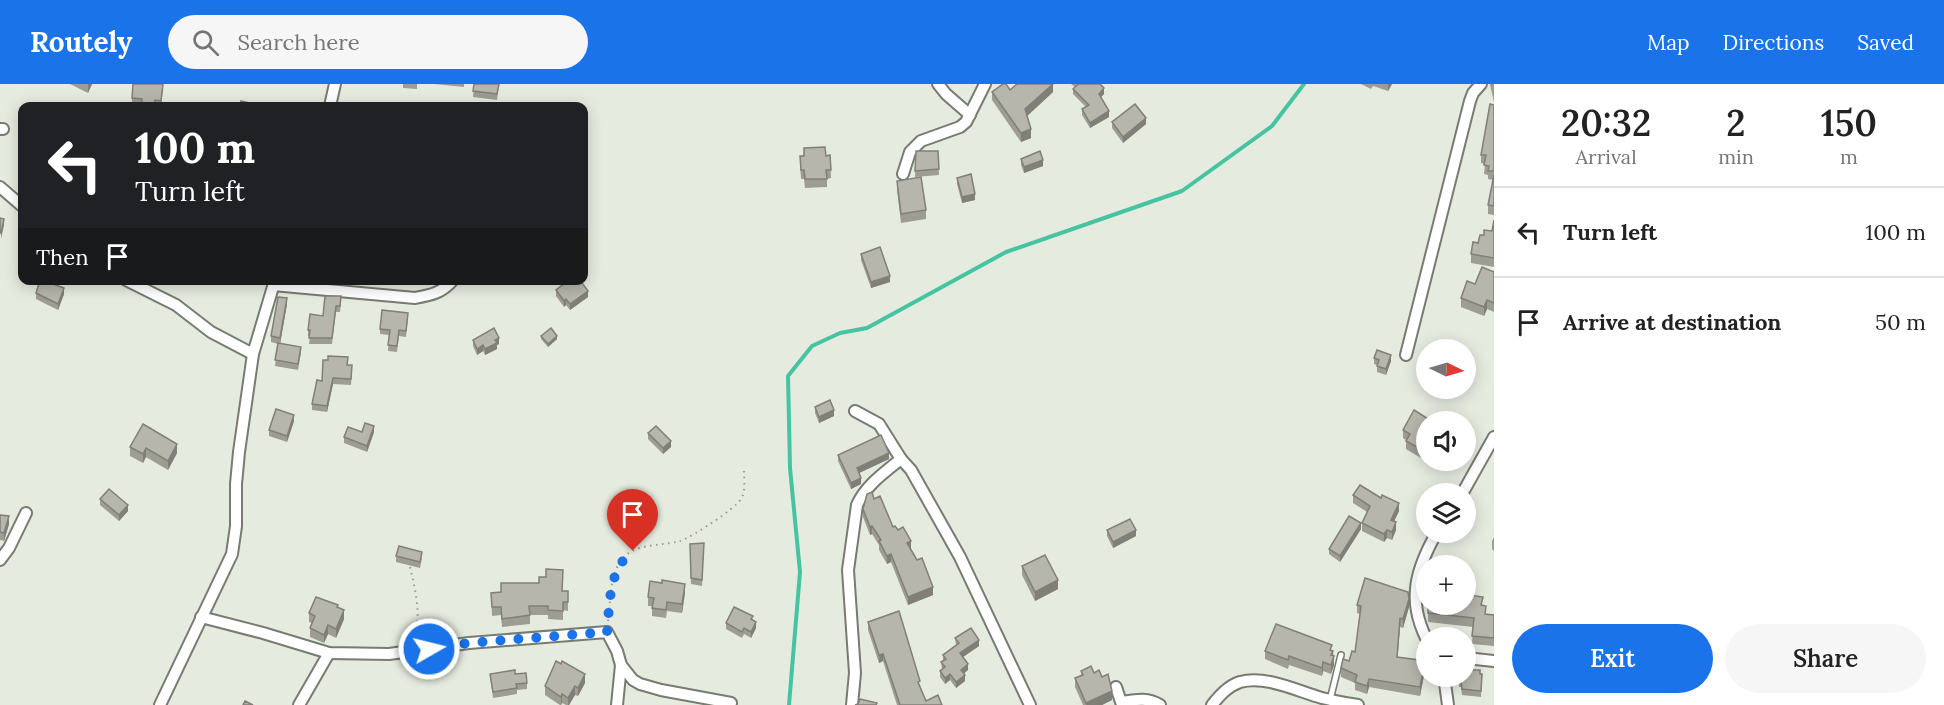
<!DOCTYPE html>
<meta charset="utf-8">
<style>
:root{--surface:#fff;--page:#f6f6f6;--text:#222;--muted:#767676;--line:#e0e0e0;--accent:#1a73e8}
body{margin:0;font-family:Lora,serif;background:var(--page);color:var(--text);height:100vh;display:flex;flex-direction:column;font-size:22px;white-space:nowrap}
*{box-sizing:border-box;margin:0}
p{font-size:20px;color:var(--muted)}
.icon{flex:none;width:33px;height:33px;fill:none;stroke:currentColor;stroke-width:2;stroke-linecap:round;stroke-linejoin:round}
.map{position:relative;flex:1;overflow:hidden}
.details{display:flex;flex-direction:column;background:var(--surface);width:450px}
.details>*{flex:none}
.guide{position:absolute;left:18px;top:18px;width:570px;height:183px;border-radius:12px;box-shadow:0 3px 15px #0003;background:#202124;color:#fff;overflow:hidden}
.needle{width:39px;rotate:95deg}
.tools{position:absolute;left:1416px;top:255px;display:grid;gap:12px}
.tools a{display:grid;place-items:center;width:60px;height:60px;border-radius:50%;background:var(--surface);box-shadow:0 3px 15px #0003;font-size:30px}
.pin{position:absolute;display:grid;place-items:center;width:51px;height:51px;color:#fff;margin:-62px -26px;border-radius:50% 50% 50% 0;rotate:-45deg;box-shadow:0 0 6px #0007}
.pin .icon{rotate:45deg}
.me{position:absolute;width:66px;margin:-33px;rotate:82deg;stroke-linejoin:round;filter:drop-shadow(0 0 4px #0008)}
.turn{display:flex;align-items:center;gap:21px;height:126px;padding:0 18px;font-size:27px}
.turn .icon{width:78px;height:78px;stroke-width:2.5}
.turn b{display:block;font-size:42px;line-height:51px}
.then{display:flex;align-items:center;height:57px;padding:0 18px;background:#0003;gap:12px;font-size:22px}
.eta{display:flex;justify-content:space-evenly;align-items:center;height:102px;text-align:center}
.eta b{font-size:36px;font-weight:600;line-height:42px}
.button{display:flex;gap:12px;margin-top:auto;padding:12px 18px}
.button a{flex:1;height:69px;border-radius:36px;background:var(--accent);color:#fff;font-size:24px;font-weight:600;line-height:69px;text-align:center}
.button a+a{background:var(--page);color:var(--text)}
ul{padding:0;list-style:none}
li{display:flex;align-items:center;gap:18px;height:90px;padding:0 18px;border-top:2px solid var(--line)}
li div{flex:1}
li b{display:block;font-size:22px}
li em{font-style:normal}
header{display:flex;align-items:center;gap:36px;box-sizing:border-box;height:84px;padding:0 30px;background:var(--accent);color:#fff}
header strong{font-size:28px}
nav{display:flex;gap:33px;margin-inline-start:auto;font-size:21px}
.search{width:420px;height:54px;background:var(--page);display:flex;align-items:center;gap:15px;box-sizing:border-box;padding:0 21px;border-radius:33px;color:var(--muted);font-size:22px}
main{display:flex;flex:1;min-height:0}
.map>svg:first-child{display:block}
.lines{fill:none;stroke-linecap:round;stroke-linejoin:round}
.stream{stroke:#46c4a1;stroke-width:4}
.lane-casing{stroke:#777b72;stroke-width:8}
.street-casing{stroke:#777b72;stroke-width:14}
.path{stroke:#979b93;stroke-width:2;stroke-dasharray:1.5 4.5;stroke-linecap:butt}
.lane{stroke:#fff;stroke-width:5}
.street{stroke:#fff;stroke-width:10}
.wall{fill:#9d9d94}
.shaded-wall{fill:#807f78}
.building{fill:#b7b6ac;stroke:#807f78;stroke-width:1.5}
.route{stroke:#1a73e8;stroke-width:10;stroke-dasharray:0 18}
</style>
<header>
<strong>Routely</strong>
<div class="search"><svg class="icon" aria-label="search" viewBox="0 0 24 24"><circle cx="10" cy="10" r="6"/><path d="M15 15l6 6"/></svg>Search here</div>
<nav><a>Map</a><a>Directions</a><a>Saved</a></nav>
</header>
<main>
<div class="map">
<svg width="1494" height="621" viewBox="0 0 1494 621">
<rect width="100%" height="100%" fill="#e6ebe0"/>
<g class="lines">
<polyline class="stream" points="789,621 800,488 790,384 788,292 812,262 840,249 867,244 1006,168 1182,107 1272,42 1304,0"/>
<defs>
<polyline id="lane" points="1330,616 1341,571"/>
<g id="street">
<polyline points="938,0 946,10 970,31"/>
<polyline points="330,22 335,0"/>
<polyline points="0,45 3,45"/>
<polyline points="903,90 910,68 921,57 960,43 966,38 985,0"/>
<polyline points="0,103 22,122"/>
<polyline points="126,196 176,221 211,248 253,270"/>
<path d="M273,201l142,13c16,-3 27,-5 38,-18"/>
<polyline points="1406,271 1470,17 1473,9 1481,0"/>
<polyline points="855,327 879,340 901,375 911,386 960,473 1030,621"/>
<polyline points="1462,410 1494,353"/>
<polyline points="0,476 9,464 26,429"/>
<polyline points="201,533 263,549 329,569 389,570 469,559 607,548 617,567 621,581 633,596 640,600 661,606 731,619"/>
<path d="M1426,554c-19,-39 -10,-69 11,-106"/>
<polyline points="1466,574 1494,577"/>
<polyline points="1444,592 1448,621"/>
<path d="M1116,603l5,15c14,-2 26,-5 39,3"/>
<polyline points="160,621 232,470 236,442 236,400 239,368 253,270 275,196"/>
<polyline points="299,621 329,569"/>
<polyline points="617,621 621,581"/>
<path d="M852,621l3,-32 -7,-103 9,-65c8,-19 28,-33 44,-46"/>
<path d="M1212,621c8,-10 16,-19 28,-23 26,-7 57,9 82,16 12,3 24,5 36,7"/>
</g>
</defs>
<use href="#lane" class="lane-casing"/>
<use href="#street" class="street-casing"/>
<g class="path">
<path d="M410,483c6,26 12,49 3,74"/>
<path d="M608,537c3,-20 1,-47 15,-63 13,-15 40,-12 57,-17 12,-4 55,-32 61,-42 5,-8 3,-19 3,-28"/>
</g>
<use href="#lane" class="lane"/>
<use href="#street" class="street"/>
</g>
<g class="wall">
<polygon points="70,0 92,0 88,9"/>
<polygon points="403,0 417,0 417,5 403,4"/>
<polygon points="434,0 464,0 464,3"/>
<polygon points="474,0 499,0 497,16 473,13"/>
<polygon points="1071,0 1100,0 1104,10 1101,13 1109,33 1090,44 1082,31 1082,25 1086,23 1073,10 1073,5 1075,3"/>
<polygon points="1361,0 1392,0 1388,7 1373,2 1371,5"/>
<polygon points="1490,0 1494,0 1494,18 1490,1"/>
<polygon points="163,5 161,22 141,22 132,21 132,14"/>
<polygon points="1010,6 1053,8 1027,32 1031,54 1021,58 992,16 992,8"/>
<polygon points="1494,21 1494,131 1488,130 1488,121 1493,96 1488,95 1488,91 1484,90 1485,80 1481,79 1481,71"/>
<polygon points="1112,38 1146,40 1123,59 1112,44"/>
<polygon points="916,67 938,67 939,91 915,93"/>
<polygon points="830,71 831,94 827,95 827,103 805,104 804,95 801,95 800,81 826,72"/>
<polygon points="1021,75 1043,82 1024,89 1021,81"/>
<polygon points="957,94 975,116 962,119 957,100"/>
<polygon points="897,97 926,126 926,135 901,139 897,106"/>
<polygon points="1494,136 1494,183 1471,179 1471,170 1484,151 1492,147"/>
<polygon points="861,170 890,198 871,204 861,176"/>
<polygon points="1494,188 1494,228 1487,225 1484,232 1461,223 1461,214 1475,200"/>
<polygon points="332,196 350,196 349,200 332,199"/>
<polygon points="54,201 64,210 58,226 36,215 36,209"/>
<polygon points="556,206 588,213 570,226 566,221 564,223 556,212"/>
<polygon points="341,218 340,228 336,228 332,260 309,260 310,252 308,252 308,246 323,232"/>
<polygon points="287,220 280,260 301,269 298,286 275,282 278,260 271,258 271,252"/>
<polygon points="408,234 406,253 399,252 397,268 388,267 389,251 380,250 380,245"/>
<polygon points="541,252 557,255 548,263 541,255"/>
<polygon points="473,256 499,260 497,261 497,265 485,271 483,267 477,271 473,262"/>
<polygon points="1374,274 1391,277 1386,291 1377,288 1377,281 1374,280"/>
<polygon points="348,281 352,287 351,301 333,300 327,328 312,326 312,320 322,297"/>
<polygon points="815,323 834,332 819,339 815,329"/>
<polygon points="294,337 287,358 269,352 269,346"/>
<polygon points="1433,338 1426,377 1406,365 1406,356 1403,354 1403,346"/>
<polygon points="362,348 374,348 367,368 344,359 344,353"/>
<polygon points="648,349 671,363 663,370 648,355"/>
<polygon points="130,363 177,369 168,386 146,373 143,379 130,372"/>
<polygon points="838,371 889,375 859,389 861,400 851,405 838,377"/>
<polygon points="1353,411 1399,427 1394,437 1396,446 1392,456 1387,454 1384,458 1362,447 1362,439 1367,428 1353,419"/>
<polygon points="100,415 128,427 119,437 100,421"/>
<polygon points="874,415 893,443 911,465 933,511 908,521 891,478 887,480 879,466 879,461 872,450 870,451 863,433 863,425"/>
<polygon points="0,431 9,440 4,457 0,456"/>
<polygon points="1361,445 1340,478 1329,470 1329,465"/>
<polygon points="1107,446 1136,452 1113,464 1107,452"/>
<polygon points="1494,453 1494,467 1492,465 1492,457"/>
<polygon points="704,459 702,502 691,500 690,460"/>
<polygon points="396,472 422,474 420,484 396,478"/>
<polygon points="1022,482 1058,505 1035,517 1022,491"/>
<polygon points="568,507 568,527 563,526 563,536 548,535 548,531 530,531 530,540 502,543 501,531 492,532 491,509"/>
<polygon points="685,509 682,529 667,527 666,534 652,532 652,522 648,522 648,513"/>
<polygon points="1469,511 1483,521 1486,530 1494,531 1494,562 1472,560 1473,543 1428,538 1428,520"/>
<polygon points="1357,521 1409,523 1403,544 1400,543 1397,573 1419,582 1424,591 1420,612 1369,603 1367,610 1355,606 1355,599 1341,593 1341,584 1349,577 1355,568 1360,530 1357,529"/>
<polygon points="338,523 344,535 336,554 328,550 324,559 310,553 310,544 312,539 309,538 309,529"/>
<polygon points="753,536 756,544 751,554 744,550 742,554 726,545 726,539"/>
<polygon points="868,538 920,603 926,617 942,621 897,621 883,577 879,579 868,546"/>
<polygon points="955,554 979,562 963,573 968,586 964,589 965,597 956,604 950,596 945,600 940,593 940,587 942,585 941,578 943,577 943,571 956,561"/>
<polygon points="1332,566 1334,581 1331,590 1323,587 1322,592 1289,581 1288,585 1265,575 1265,567"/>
<polygon points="1473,586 1480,590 1482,596 1481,613 1462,611 1461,603 1459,603 1459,592"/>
<polygon points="1081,587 1094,589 1112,616 1102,621 1083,621 1075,603 1075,594 1081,592"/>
<polygon points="490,590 515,590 527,599 527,605 517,606 517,610 493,614"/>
<polygon points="585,599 578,612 575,611 569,621 566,621 562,619 561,621 560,621 545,611 545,602"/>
</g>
<g class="shaded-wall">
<polygon points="88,0 92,0 88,9"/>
<polygon points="1053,0 1053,8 1025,34 1025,25"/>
<polygon points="1388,0 1392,0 1388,7"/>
<polygon points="1104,4 1104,10 1099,15 1099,10"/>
<polygon points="1109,27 1109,33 1090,44 1090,39"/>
<polygon points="1146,34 1146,40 1123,59 1123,53"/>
<polygon points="1031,45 1031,54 1021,58 1021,49"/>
<polygon points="1043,76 1043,82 1024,89 1024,83"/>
<polygon points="975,110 975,116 962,119 962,113"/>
<polygon points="4,135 4,141 1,155 1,149"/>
<polygon points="890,192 890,198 871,204 871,198"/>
<polygon points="64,204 64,210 58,226 58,220"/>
<polygon points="588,207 588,213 570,226 570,220"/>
<polygon points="287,214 287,220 280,260 280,254"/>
<polygon points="566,215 566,221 564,223 564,217"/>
<polygon points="1487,216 1487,225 1484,232 1484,223"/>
<polygon points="557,252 557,255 548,263 548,260"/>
<polygon points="499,254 499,260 497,261 497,265 485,271 485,265 495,256"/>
<polygon points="483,261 483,267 477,271 477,265"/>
<polygon points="1391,271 1391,277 1386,291 1386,285"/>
<polygon points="333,294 333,300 327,328 327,322"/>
<polygon points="834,326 834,332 819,339 819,333"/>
<polygon points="294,331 294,337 287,358 287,352"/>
<polygon points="374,342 374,348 367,368 367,362"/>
<polygon points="671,357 671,363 663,370 663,364"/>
<polygon points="177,360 177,369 168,386 168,377"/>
<polygon points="146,364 146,373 143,379 143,370"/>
<polygon points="889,369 889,375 857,390 857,384"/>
<polygon points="861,394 861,400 851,405 851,399"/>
<polygon points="1399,419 1399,427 1391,444 1391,436"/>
<polygon points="128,421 128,427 119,437 119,431"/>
<polygon points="9,432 9,440 4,457 4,449"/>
<polygon points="1396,438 1396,446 1392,456 1392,448"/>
<polygon points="1361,439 1361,445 1340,478 1340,472"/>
<polygon points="872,442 872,450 870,451 870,443"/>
<polygon points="1136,446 1136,452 1113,464 1113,458"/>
<polygon points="1387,446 1387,454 1384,458 1384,450"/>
<polygon points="911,457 911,465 907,467 907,459"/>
<polygon points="891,470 891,478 887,480 887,472"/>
<polygon points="1058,496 1058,505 1035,517 1035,508"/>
<polygon points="685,500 685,509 682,529 682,520"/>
<polygon points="933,503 933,511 908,521 908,513"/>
<polygon points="1409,515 1409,523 1403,544 1403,535"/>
<polygon points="344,526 344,535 336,554 336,545"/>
<polygon points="1400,534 1400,543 1397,581 1397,573"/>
<polygon points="756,538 756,544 751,554 751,548"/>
<polygon points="328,541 328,550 324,559 324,551"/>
<polygon points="979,556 979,562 960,575 960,569"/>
<polygon points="1333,567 1334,581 1331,590 1331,571"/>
<polygon points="883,570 883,577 879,579 879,571"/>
<polygon points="1323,578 1323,587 1322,592 1322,584"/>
<polygon points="968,580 968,586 961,592 961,586"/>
<polygon points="1424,583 1424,591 1420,612 1420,603"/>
<polygon points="585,590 585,599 578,612 578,604"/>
<polygon points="950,590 950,596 945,600 945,594"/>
<polygon points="965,591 965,597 956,604 956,598"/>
<polygon points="1369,595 1369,603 1367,610 1367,602"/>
<polygon points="575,602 575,611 569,621 568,621 568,614"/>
<polygon points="1112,607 1112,616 1102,621 1086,621 1086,619"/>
<polygon points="562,610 562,619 561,621 561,613"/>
</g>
<g class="building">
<polygon points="133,0 163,0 161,17 155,16 154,22 141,22 142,15 132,14"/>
<polygon points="474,0 499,0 497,10 473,7"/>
<polygon points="1003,0 1006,0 1010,6 1017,0 1053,0 1025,25 1031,45 1021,49 992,8"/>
<polygon points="1078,0 1100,0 1104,4 1099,10 1109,27 1090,39 1082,25 1089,21 1073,5"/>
<polygon points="241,17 250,19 250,22 240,22"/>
<polygon points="1135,20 1146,34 1123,53 1112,38"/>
<polygon points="1490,20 1494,21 1494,87 1488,87 1489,82 1484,81 1486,71 1481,71"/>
<polygon points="825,63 826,72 830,71 831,86 826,86 827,95 805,95 804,86 801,86 800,72 804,72 804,64"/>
<polygon points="916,67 938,67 939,85 915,87"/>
<polygon points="1040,67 1043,76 1024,83 1021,75"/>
<polygon points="971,90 975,110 962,113 957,94"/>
<polygon points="1494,91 1494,122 1488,121"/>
<polygon points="921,93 926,126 901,130 897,97"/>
<polygon points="0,134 4,135 1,149 0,149"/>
<polygon points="1494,136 1494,174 1471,170 1473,158 1478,159 1480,151 1484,151 1484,146 1492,147"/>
<polygon points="880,163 890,192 871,198 861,170"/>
<polygon points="1482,183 1494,188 1494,219 1487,216 1484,223 1461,214 1467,197 1475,200"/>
<polygon points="40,196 54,196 53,200 64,204 58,220 36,209"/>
<polygon points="569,196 580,196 588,207 570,220 566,215 564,217 556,206"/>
<polygon points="325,212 341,212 340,222 336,222 332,254 309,254 310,246 308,246 310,230 323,232"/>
<polygon points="278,213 287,214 280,254 271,252"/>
<polygon points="382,226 408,229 406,247 399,246 397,262 388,261 390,246 380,245"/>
<polygon points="494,244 499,254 495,256 497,259 485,265 483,261 477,265 473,256"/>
<polygon points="551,244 557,252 548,260 541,252"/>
<polygon points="278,259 301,263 298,280 275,276"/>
<polygon points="1377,266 1391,271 1386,285 1377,282 1379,276 1374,274"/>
<polygon points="328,272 348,273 347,281 352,281 351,295 333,294 327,322 312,320 317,296 322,297 323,276 328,276"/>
<polygon points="830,316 834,326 819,333 815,323"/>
<polygon points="276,325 294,331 287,352 269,346"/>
<polygon points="1414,326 1433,338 1426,338 1426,368 1406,357 1410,350 1403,346"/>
<polygon points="365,339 374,342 367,362 344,353 348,343 362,348"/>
<polygon points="143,340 177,360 168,377 146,364 143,370 130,363"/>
<polygon points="656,342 671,357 663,364 648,349"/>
<polygon points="881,351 889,369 857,384 861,394 851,399 838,371"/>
<polygon points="1360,401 1381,414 1382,411 1399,419 1391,436 1396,438 1392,448 1387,446 1384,450 1362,439 1370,422 1353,411"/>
<polygon points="109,405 128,421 119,431 100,415"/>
<polygon points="872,408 874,415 880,412 893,443 895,442 898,446 903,443 911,457 907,459 917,476 922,474 933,503 908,513 891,470 887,472 879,457 881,456 872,442 870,443 863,425 867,410"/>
<polygon points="0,431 9,432 4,449 0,448"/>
<polygon points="1349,432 1361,439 1340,472 1329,465"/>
<polygon points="1130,435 1136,446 1113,458 1107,446"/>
<polygon points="704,459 702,496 691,494 690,460"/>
<polygon points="399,462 422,468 420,478 396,472"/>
<polygon points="1045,471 1058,496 1035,508 1022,482"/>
<polygon points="546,485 563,486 562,507 568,507 568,518 563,518 563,527 548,526 548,522 529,522 530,531 502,535 501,523 492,523 491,509 501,508 501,499 539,499 539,493 546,493"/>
<polygon points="1365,494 1408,508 1409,515 1403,535 1400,534 1397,573 1419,576 1418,582 1424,583 1420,603 1369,595 1367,602 1355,598 1357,591 1341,584 1343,575 1349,577 1352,567 1355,568 1361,522 1357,521"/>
<polygon points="662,496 685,500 682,520 667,518 666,526 652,524 654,514 648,513 650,497 662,499"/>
<polygon points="1466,508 1469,508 1469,511 1483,513 1481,521 1486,522 1485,530 1494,531 1494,554 1472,552 1474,534 1428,529 1428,520 1466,520"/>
<polygon points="316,513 338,521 337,523 344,526 336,545 328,541 324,551 310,544 315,532 309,529"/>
<polygon points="734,523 753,532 751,535 756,538 751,548 744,544 742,548 726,539"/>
<polygon points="899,527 920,597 918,598 926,617 938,611 942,621 900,621 883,570 879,571 868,538"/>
<polygon points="1276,540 1332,561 1330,566 1333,567 1331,571 1334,572 1331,581 1323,578 1322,584 1289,572 1288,576 1265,567"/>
<polygon points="971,544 979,556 960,569 968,580 961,586 965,591 956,598 950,590 945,594 940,587 945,583 941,578 946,575 943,571 959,559 955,554"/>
<polygon points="556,577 561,580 562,577 585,590 578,604 575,602 568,614 562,610 561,613 545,602"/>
<polygon points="1091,582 1094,589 1099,586 1102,593 1108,590 1112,607 1086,619 1075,594 1083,591 1081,587"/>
<polygon points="1466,582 1473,583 1473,586 1480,586 1480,590 1482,590 1481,607 1462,605 1461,597 1459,597 1459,592 1466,592"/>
<polygon points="515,586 515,590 526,589 527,599 516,600 517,604 493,608 490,590"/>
<polygon points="860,615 877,619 876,621 855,621 858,620"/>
<polygon points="245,617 253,621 243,621"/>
</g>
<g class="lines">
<path class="route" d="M429,565l40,-6 138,-11c3,-28 1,-63 26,-81"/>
</g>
</svg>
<div class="tools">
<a><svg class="needle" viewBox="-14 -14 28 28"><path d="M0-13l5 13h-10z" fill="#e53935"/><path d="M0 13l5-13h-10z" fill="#767676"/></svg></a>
<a><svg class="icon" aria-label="sound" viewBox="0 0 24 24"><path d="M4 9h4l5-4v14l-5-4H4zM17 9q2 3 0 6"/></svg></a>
<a><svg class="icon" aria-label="layers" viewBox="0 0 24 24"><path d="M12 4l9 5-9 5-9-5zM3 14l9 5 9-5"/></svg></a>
<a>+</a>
<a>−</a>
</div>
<div class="pin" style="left:633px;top:467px;background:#d93025"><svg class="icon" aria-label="arrive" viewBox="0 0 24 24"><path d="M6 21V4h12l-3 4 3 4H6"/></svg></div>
<svg class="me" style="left:429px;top:565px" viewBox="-20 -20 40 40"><circle r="17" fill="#1a73e8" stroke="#fff" stroke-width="3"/><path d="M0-11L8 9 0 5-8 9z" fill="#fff"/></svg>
<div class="guide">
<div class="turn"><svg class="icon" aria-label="left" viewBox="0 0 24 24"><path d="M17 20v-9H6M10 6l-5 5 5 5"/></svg><div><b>100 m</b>Turn left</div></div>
<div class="then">Then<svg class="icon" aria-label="arrive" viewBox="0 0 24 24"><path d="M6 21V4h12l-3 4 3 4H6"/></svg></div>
</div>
</div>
<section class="details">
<div class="eta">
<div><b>20:32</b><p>Arrival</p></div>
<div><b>2</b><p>min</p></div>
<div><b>150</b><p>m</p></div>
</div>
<ul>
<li><svg class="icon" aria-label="left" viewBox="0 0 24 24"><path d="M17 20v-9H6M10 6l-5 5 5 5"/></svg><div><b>Turn left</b></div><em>100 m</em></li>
<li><svg class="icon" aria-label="arrive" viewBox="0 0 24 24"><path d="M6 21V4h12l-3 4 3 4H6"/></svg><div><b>Arrive at destination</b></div><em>50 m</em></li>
</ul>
<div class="button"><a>Exit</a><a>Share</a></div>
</section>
</main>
